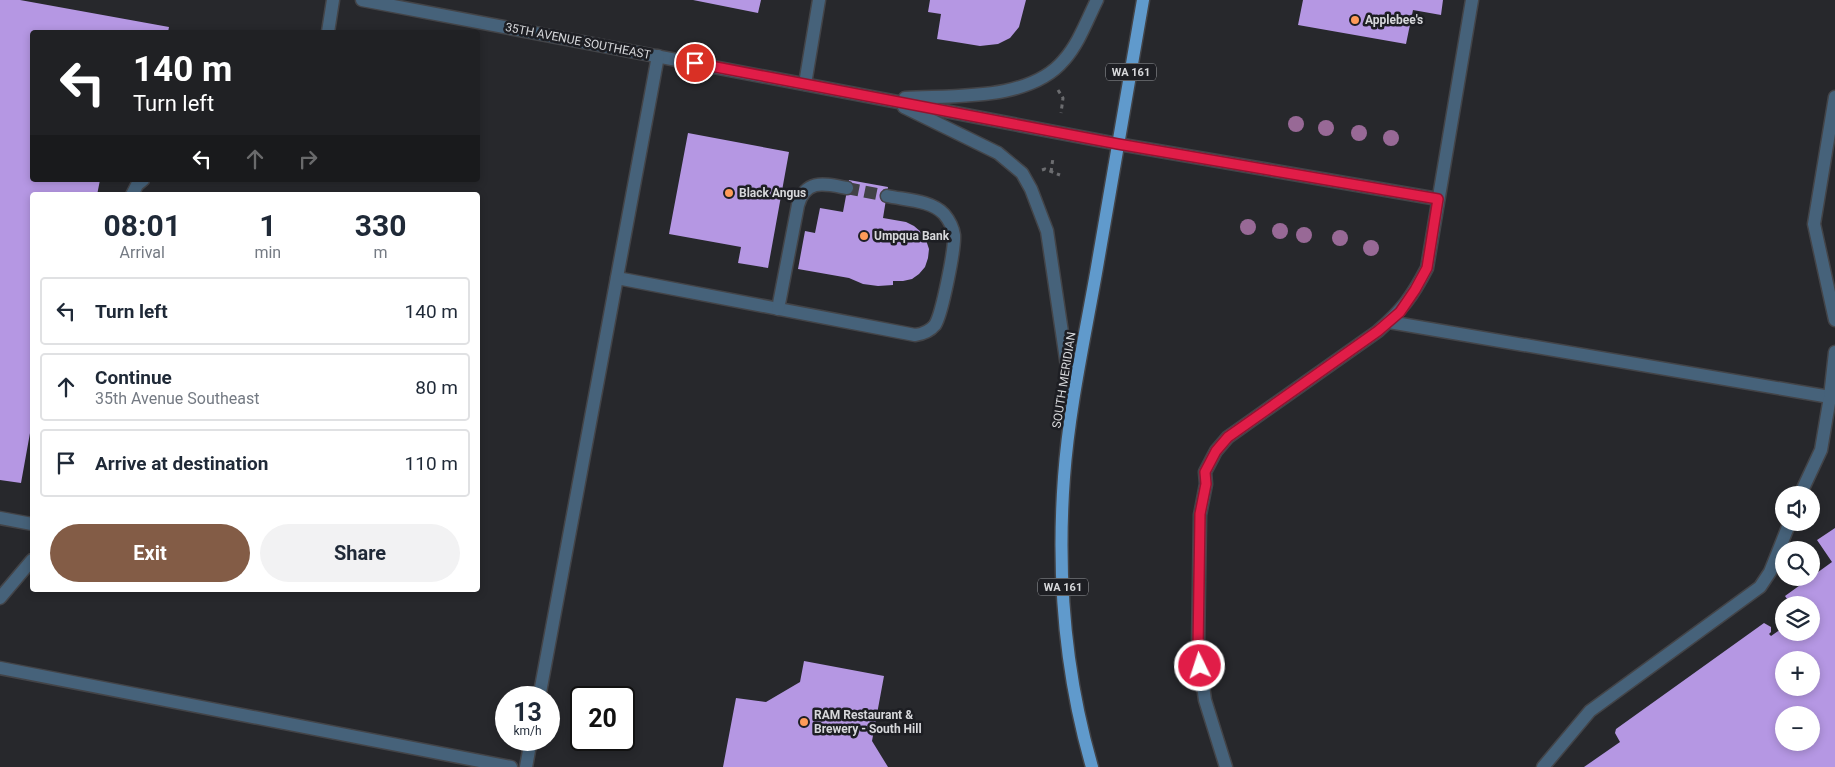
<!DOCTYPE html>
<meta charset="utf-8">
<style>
:root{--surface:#fff;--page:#f2f2f3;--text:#1f2937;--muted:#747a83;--line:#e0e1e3;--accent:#835c46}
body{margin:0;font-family:Roboto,sans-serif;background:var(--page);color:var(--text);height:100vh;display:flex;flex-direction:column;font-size:19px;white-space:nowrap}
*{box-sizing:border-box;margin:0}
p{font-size:16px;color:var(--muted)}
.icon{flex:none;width:28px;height:28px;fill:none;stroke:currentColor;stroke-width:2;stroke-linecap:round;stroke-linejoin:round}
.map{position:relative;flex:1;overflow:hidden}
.details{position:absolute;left:30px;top:192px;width:450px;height:400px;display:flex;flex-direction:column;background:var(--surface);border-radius:5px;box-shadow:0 2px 8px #0003}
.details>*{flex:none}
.guide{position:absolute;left:30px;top:30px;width:450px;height:152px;border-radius:5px;box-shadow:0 2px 8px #0003;background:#202124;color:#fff;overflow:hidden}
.buttons{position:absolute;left:1775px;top:486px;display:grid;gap:10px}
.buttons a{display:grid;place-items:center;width:45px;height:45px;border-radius:50%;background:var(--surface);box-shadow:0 2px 8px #0003;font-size:25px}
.speed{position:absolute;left:495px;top:686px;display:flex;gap:10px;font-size:25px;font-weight:700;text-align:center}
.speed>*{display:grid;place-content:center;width:65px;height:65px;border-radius:50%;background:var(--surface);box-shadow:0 2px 8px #0003;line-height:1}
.speed small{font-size:12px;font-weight:400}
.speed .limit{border:2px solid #111;border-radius:8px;background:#fff;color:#111}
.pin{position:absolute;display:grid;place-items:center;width:42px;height:42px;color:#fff;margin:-21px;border:2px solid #fff;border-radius:50%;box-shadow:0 1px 5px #0007}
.me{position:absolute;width:55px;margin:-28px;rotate:356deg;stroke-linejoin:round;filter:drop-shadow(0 0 4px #0008)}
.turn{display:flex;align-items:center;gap:18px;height:105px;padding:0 20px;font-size:22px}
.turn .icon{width:65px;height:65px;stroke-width:2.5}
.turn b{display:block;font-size:35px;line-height:42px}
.lanes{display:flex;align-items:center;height:48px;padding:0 20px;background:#0003;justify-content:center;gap:25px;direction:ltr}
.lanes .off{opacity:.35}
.eta{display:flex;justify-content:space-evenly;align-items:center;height:85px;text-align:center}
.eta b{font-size:30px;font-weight:700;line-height:35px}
.cta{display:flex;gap:10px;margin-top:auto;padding:10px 20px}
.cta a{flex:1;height:58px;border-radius:30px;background:var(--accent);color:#fff;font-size:20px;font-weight:700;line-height:58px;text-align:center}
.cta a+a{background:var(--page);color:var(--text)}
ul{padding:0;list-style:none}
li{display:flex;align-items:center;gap:15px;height:68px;margin:0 10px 8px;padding:0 10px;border:2px solid var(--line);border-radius:5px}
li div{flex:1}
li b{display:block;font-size:19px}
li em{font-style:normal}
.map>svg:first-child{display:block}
.building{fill:#b597e3;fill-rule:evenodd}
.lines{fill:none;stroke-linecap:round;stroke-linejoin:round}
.minor-tunnel{stroke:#414246;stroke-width:12;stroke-dasharray:12 6;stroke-linecap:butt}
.minor-casing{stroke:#434448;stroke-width:15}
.major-casing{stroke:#434448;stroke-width:15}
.path{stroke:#6c6d70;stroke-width:3;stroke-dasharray:4 4;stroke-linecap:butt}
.minor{stroke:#46627a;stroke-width:12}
.major{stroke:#609acc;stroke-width:12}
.tree{fill:#986996}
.route-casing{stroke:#92132f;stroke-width:12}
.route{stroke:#e11d48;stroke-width:9}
.poi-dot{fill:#fe9b59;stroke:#1d1e23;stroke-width:2}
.labels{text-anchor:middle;stroke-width:5;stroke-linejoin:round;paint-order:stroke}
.shield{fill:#1d1e23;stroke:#9fa0a4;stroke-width:1}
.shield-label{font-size:11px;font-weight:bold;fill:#d7d8db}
.poi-label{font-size:12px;font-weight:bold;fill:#d7d8db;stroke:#1d1e23;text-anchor:start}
.street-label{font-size:12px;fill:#d7d8db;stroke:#1d1e23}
</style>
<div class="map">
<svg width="1835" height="767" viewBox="0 0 1835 767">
<rect width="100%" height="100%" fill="#27282c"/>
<g class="building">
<polygon points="0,0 20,0 169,27 168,32 32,32 32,180 100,180 97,195 32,195 32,422 21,483 0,480"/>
<polygon points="693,0 761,0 758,13"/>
<polygon points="930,0 1026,0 1019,27 1010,38 998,44 980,46 937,39 941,14 928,12"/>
<polygon points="1303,0 1443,0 1441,15 1413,10 1406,44 1298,25"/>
<polygon points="688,133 789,152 768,268 738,263 741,247 669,234"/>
<polygon points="849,180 888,187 883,218 906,222 914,226 921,232 926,240 929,249 928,258 925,267 919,274 912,279 903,281 893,281 893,285 878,286 863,284 849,278 798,269 805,231 815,233 820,208 843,212"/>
<path d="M1835,528v239h-251l36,-25 -5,-9 1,-4 148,-106 7,4v5l-2,2 2,2 13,-9v5h27v-27h-20l-6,-9 47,-34 -15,-22zM1784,660h27v28h-27zM1784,715h27v27h-27z"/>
<polygon points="804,661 884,676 872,741 888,767 723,767 736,698 766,702 800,682"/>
</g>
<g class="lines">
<polyline class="minor-tunnel" points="847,188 887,196"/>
<defs>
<g id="minor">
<polyline points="362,0 1118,144 1438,199"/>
<polyline points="328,32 333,0"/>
<polyline points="805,84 819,0"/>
<polyline points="1835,97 1814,224 1835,320"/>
<path d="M905,98c50,-3 125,3 159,-38 15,-17 23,-40 33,-60"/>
<polyline points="904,107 998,153 1022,173 1031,189 1047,231 1072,400"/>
<polyline points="132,195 137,185 143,180"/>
<path d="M617,278l298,57c8,-1 15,-4 20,-10 7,-11 20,-76 19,-90 -1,-7 -5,-15 -10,-21 -13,-14 -39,-14 -57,-18"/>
<path d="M778,309l20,-104c8,-27 27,-21 49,-17"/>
<polyline points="1389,322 1830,397"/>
<polyline points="1800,495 1821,450 1830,397 1835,352"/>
<polyline points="0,518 32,524"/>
<polyline points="0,598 32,560"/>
<polyline points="0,668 511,767"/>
<polyline points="539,698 658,56"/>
<polyline points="526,767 531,740"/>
<path d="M1226,767l-21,-67 -7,-50 2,-135 6,-31 -1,-12 11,-21 12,-14 150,-106c24,-21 34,-34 49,-63l45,-268"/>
<polyline points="1543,767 1590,711 1760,587 1770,572 1790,522"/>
</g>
<path id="major" d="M1092,767c-27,-93 -35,-194 -28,-290 5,-68 20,-136 32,-204 15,-91 31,-182 47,-273"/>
</defs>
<use href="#minor" class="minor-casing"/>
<use href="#major" class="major-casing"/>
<g class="path">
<polyline points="1058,90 1063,98 1061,113"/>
<polyline points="1042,170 1045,169 1060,175"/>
<polyline points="1051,172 1053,158"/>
</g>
<use href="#minor" class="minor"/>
<use href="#major" class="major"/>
</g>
<g class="tree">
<circle cx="1296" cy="124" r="8"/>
<circle cx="1326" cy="128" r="8"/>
<circle cx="1359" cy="133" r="8"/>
<circle cx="1391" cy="138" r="8"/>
<circle cx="1248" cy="227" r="8"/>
<circle cx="1280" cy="231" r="8"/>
<circle cx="1304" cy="235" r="8"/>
<circle cx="1340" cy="238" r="8"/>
<circle cx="1371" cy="248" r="8"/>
</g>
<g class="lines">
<defs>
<polyline id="route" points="695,63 1118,144 1438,199 1427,268 1415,290 1400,312 1378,331 1228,437 1216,451 1205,472 1206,484 1200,514 1198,650 1200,666"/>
</defs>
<use href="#route" class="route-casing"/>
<use href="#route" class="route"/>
</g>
<g class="poi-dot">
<circle cx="1355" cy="20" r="5"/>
<circle cx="729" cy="193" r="5"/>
<circle cx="864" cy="236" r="5"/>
<circle cx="804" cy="722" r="5"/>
</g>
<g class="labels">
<g class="shield">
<rect x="1106" y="63.5" width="50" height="17" rx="4"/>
<rect x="1038" y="578.5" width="50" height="17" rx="4"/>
</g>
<g class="shield-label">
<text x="1131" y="76">WA 161</text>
<text x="1063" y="591">WA 161</text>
</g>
<g class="poi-label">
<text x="1365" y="24">Applebee's</text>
<text x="739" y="197">Black Angus</text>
<text x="874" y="240">Umpqua Bank</text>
<text x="814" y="719">RAM Restaurant &amp;<tspan x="814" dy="14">Brewery - South Hill</tspan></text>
</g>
<g class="street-label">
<text transform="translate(578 41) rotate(11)" y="4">35TH AVENUE SOUTHEAST</text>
<text transform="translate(1064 380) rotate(-81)" y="4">SOUTH MERIDIAN</text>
</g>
</g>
</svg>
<div class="buttons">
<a><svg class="icon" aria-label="sound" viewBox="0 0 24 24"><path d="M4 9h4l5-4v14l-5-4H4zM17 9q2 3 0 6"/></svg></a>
<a><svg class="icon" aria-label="search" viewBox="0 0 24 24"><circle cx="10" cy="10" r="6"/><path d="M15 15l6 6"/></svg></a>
<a><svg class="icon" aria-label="layers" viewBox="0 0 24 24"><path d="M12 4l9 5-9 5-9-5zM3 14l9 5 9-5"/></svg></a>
<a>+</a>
<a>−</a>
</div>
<div class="speed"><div>13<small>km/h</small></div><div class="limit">20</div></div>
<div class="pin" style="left:695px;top:63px;background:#d93025"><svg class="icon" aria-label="arrive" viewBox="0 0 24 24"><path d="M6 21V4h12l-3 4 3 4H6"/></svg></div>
<svg class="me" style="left:1200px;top:666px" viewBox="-20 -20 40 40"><circle r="17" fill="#e11d48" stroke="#fff" stroke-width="3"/><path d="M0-11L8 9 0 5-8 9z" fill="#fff"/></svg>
<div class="guide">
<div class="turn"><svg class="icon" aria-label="left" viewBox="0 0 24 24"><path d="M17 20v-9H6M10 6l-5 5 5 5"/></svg><div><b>140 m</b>Turn left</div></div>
<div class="lanes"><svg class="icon" aria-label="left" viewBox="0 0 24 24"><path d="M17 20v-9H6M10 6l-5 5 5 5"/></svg><svg class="icon off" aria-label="ahead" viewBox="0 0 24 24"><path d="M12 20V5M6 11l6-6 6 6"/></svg><svg class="icon off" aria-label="right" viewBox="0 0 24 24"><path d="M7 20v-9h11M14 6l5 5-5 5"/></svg></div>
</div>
<section class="details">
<div class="eta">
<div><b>08:01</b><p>Arrival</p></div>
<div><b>1</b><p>min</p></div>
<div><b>330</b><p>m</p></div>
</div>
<ul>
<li><svg class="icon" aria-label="left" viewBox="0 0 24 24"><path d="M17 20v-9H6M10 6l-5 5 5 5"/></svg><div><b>Turn left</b></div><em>140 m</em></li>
<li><svg class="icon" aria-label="ahead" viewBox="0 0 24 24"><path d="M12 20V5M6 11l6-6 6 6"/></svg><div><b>Continue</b><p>35th Avenue Southeast</p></div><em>80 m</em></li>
<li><svg class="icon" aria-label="arrive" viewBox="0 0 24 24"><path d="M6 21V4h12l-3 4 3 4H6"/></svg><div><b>Arrive at destination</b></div><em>110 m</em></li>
</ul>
<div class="cta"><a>Exit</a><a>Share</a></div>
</section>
</div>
